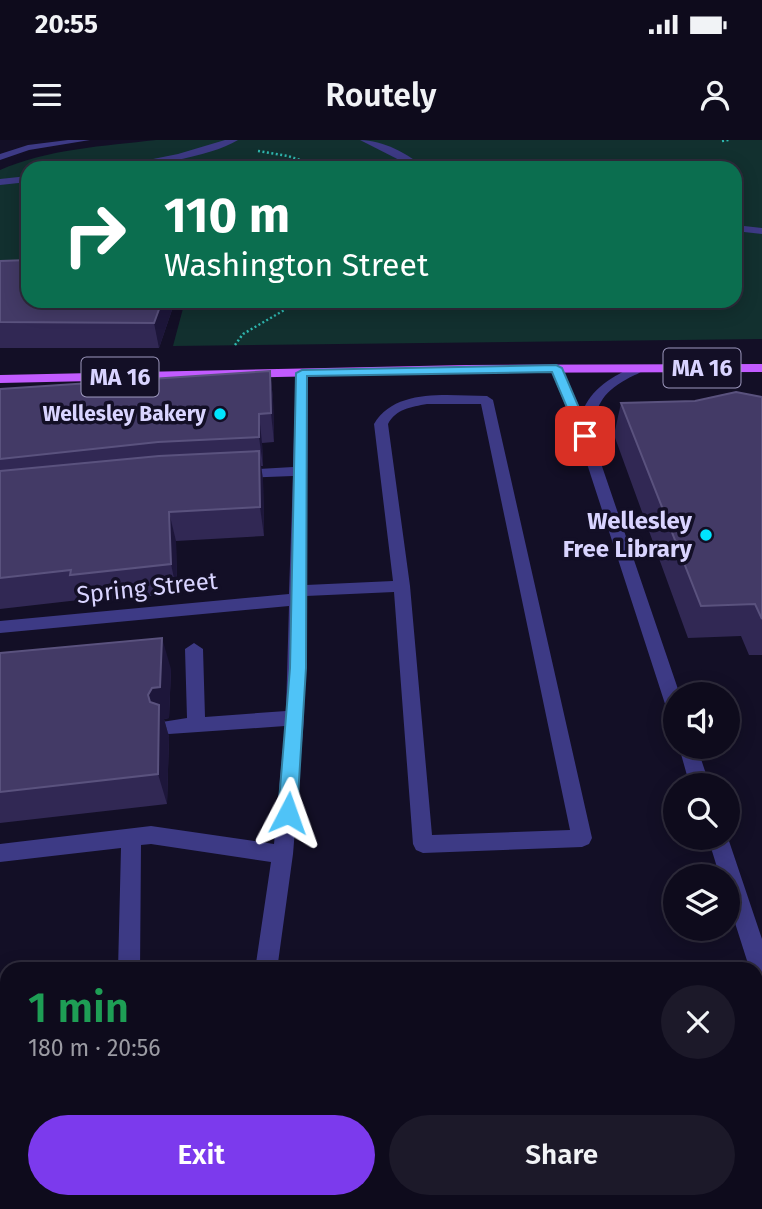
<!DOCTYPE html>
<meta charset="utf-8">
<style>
:root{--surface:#0e0b1c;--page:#1c1929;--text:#f1f3f6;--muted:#9b9ba3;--line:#2e2b3b;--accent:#7c3aed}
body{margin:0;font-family:"Fira Sans",sans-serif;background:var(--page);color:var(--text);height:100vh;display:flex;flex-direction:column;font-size:26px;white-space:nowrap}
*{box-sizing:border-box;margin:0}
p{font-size:23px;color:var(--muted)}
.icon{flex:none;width:38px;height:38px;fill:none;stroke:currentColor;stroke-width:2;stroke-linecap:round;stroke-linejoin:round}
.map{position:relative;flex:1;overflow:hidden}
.drawer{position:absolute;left:0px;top:822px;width:763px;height:247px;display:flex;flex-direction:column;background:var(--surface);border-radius:21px 21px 0 0;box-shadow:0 4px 18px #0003,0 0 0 2px var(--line)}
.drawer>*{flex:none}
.guide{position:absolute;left:21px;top:21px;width:721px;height:147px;border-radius:21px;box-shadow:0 4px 18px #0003,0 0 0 2px var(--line);background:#0b6e4f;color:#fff;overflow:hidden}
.buttons{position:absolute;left:663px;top:542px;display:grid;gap:14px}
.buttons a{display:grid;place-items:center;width:77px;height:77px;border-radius:50%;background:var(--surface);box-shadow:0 4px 18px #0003,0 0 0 2px var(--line);font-size:35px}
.pin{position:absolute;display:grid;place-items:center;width:60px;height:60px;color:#fff;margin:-30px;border-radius:14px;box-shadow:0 4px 10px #0006}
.me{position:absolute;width:77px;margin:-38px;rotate:4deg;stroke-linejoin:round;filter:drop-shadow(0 0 5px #0008)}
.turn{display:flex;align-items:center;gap:24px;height:147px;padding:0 28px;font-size:32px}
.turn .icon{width:91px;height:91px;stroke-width:2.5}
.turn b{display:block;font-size:49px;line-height:60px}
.round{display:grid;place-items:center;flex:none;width:74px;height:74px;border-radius:37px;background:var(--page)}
.headline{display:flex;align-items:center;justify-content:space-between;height:119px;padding:0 28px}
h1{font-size:42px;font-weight:600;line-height:52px;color:#1e9e55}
.button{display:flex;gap:14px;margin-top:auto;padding:14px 28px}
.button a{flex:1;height:80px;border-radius:42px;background:var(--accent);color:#fff;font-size:28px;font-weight:600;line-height:80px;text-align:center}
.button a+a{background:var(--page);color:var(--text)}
.status{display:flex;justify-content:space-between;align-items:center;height:49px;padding:0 35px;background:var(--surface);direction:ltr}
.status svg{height:19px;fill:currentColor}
header{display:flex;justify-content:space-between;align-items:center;height:91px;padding:0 28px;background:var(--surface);font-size:32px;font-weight:600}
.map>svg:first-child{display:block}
.green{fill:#12302f}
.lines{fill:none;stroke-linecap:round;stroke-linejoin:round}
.path{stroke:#2fb8b0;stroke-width:2.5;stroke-dasharray:2 2.5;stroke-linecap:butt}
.minor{fill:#3d3a85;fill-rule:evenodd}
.major{fill:#c25bff;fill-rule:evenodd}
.wall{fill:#312854}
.shaded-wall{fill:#1d163a}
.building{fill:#433a66;stroke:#5a527e;stroke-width:2}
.route{fill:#4fc3f7;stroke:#337fa1;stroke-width:2}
.poi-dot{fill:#00e5ff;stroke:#130f26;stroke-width:2.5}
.labels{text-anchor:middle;stroke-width:7;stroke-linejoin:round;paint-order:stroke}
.far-poi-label{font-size:21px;font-weight:bold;fill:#d9d4ff;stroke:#130f26;text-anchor:end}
.shield{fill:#130f26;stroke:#9e99be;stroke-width:2}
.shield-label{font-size:23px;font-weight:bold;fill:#d9d4ff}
.poi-label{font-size:24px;font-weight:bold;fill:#d9d4ff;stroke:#130f26;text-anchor:end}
.street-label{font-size:24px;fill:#d9d4ff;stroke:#130f26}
</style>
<div class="status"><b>20:55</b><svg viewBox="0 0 49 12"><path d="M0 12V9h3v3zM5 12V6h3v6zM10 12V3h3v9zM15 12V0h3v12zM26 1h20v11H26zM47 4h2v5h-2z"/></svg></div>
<header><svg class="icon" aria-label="menu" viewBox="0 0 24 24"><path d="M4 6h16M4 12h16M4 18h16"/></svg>Routely<svg class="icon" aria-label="person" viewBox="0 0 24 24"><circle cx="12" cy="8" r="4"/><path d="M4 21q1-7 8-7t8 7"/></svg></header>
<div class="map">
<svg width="762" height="1069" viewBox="0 0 762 1069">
<rect width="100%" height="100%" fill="#130f26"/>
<path class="green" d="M156,0h606v199l-589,7 12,-45h550v-133h-707v113l-28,2v-113c48,-21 104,-24 156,-30z"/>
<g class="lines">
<g class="path">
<polyline points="722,1 729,0"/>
<polyline points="258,11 288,16 325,28"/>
<polyline points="235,205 243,194 300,161"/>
</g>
<g class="minor">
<polygon points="68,0 90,0 29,10 0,20 0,14 28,5"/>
<path d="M225,0h13c-27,17 -98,28 -130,28l70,-14z"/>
<path d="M360,0c23,0 48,14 65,28h-10z"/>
<polygon points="28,36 28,42 0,45 0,39"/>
<polygon points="735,85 762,88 762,94 735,91"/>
<path d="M556,224l6,4 20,45c9,-25 31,-37 55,-48l10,3c-6,5 -13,7 -20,11 -27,15 -30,27 -36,55l89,261h-4v22l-6,-2 -3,-5 -89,-274 -28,-68z"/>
<path d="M302,229l6,4 -2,212 87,-4 -19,-157c22,-37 76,-28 113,-28l6,4 99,438 -3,6 -7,3 -159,6 -7,-3 -3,-6 -19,-252 -88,4 -2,122 -11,136 -16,116h-22l16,-108 -120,-18 -10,1 -1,125h-22l3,-122 -121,14v-18l151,-18 123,18 11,-118 -116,8 -7,-2 -2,-5 2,-5 25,-4 -2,-69 9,-6 9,6 2,68 81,-6 3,-105 -289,27v-12l289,-27 4,-118 -55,2 -7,-4 7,-4 55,-3 3,-94zM427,264h54l89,426 -138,5 -22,-249 -22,-162c8,-15 23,-17 39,-20z"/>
<polygon points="679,607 697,607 710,646 690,646"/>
<polygon points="708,698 728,698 762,799 762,844 756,842 756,830 750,830 728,761 728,737 720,737"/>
<polygon points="7,911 7,935 0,936 0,912"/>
<polygon points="217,1062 243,1062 242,1069 216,1069"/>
<polygon points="407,1062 433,1062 434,1069 408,1069"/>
</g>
<polygon class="major" points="762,224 762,232 466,233 0,243 0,235 466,225"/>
</g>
<g class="wall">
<polygon points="0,121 175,161 159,208 0,208"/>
<polygon points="270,231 273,259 274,302 262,303 263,326 261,326 263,340 264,396 176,401 177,453 81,464 79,460 0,469 0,249"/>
<polygon points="762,257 762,515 749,515 741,496 688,498 614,295 621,263 695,261"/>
<polygon points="0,513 171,529 169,578 164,579 169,597 167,664 0,683"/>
</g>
<g class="shaded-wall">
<polygon points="162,161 175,161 159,208 154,183"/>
<polygon points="270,231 273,259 274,302 271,273"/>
<polygon points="259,274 262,303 263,326 259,297"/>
<polygon points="259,311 263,340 264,396 260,367"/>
<polygon points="169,372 176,401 177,453 171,424"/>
<polygon points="162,498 171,529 169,578 164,579 169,597 167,664 158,634 148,555"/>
</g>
<g class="building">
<polygon points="28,120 28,161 162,161 154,183 0,182 0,121"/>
<polygon points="270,231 271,273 259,274 259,297 158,302 0,319 0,249"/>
<polygon points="736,252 762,257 762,479 755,464 701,466 621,263 695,261"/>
<polygon points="259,311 260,367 169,372 171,424 70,435 71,430 0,438 0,331 159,316"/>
<polygon points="162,498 160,547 152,548 148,555 150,562 159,565 158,634 0,652 0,513"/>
</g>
<polygon class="route" points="556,225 562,228 591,296 590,299 579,296 552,232 307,236 306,528 297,673 294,678 288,680 281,678 278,673 290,528 296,233 302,230"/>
<g class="poi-dot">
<circle cx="220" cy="274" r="7"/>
<circle cx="706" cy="395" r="7"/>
</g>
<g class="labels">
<g class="far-poi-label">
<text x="206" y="281">Wellesley Bakery</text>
</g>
<g class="shield">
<rect x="663.5" y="208.5" width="77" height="39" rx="5"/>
<rect x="81.5" y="217.5" width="77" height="39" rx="5"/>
</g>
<g class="shield-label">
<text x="702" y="236">MA 16</text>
<text x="120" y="245">MA 16</text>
</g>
<g class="poi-label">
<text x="692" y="389">Wellesley<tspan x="692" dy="28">Free Library</tspan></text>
</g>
<g class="street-label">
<text transform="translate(147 448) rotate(-6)" y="8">Spring Street</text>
</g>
</g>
</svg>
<div class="buttons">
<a><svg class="icon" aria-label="sound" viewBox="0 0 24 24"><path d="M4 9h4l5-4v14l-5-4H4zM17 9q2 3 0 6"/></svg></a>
<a><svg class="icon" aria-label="search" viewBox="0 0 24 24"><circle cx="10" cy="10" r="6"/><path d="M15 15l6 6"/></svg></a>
<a><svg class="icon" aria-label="layers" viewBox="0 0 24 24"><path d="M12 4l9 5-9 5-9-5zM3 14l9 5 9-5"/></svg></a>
</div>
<div class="pin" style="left:585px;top:296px;background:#d93025"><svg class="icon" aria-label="arrive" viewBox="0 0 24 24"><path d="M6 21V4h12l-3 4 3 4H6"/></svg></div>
<svg class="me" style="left:288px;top:673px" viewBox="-20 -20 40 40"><path d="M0-17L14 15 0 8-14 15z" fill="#4fc3f7" stroke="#fff" stroke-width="4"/></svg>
<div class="guide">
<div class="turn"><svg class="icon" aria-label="right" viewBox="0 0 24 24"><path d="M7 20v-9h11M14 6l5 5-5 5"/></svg><div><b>110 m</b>Washington Street</div></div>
</div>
<section class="drawer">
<div class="headline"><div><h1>1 min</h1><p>180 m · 20:56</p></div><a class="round"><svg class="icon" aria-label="close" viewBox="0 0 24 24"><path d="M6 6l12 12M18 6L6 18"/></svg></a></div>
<div class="button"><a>Exit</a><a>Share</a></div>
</section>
</div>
